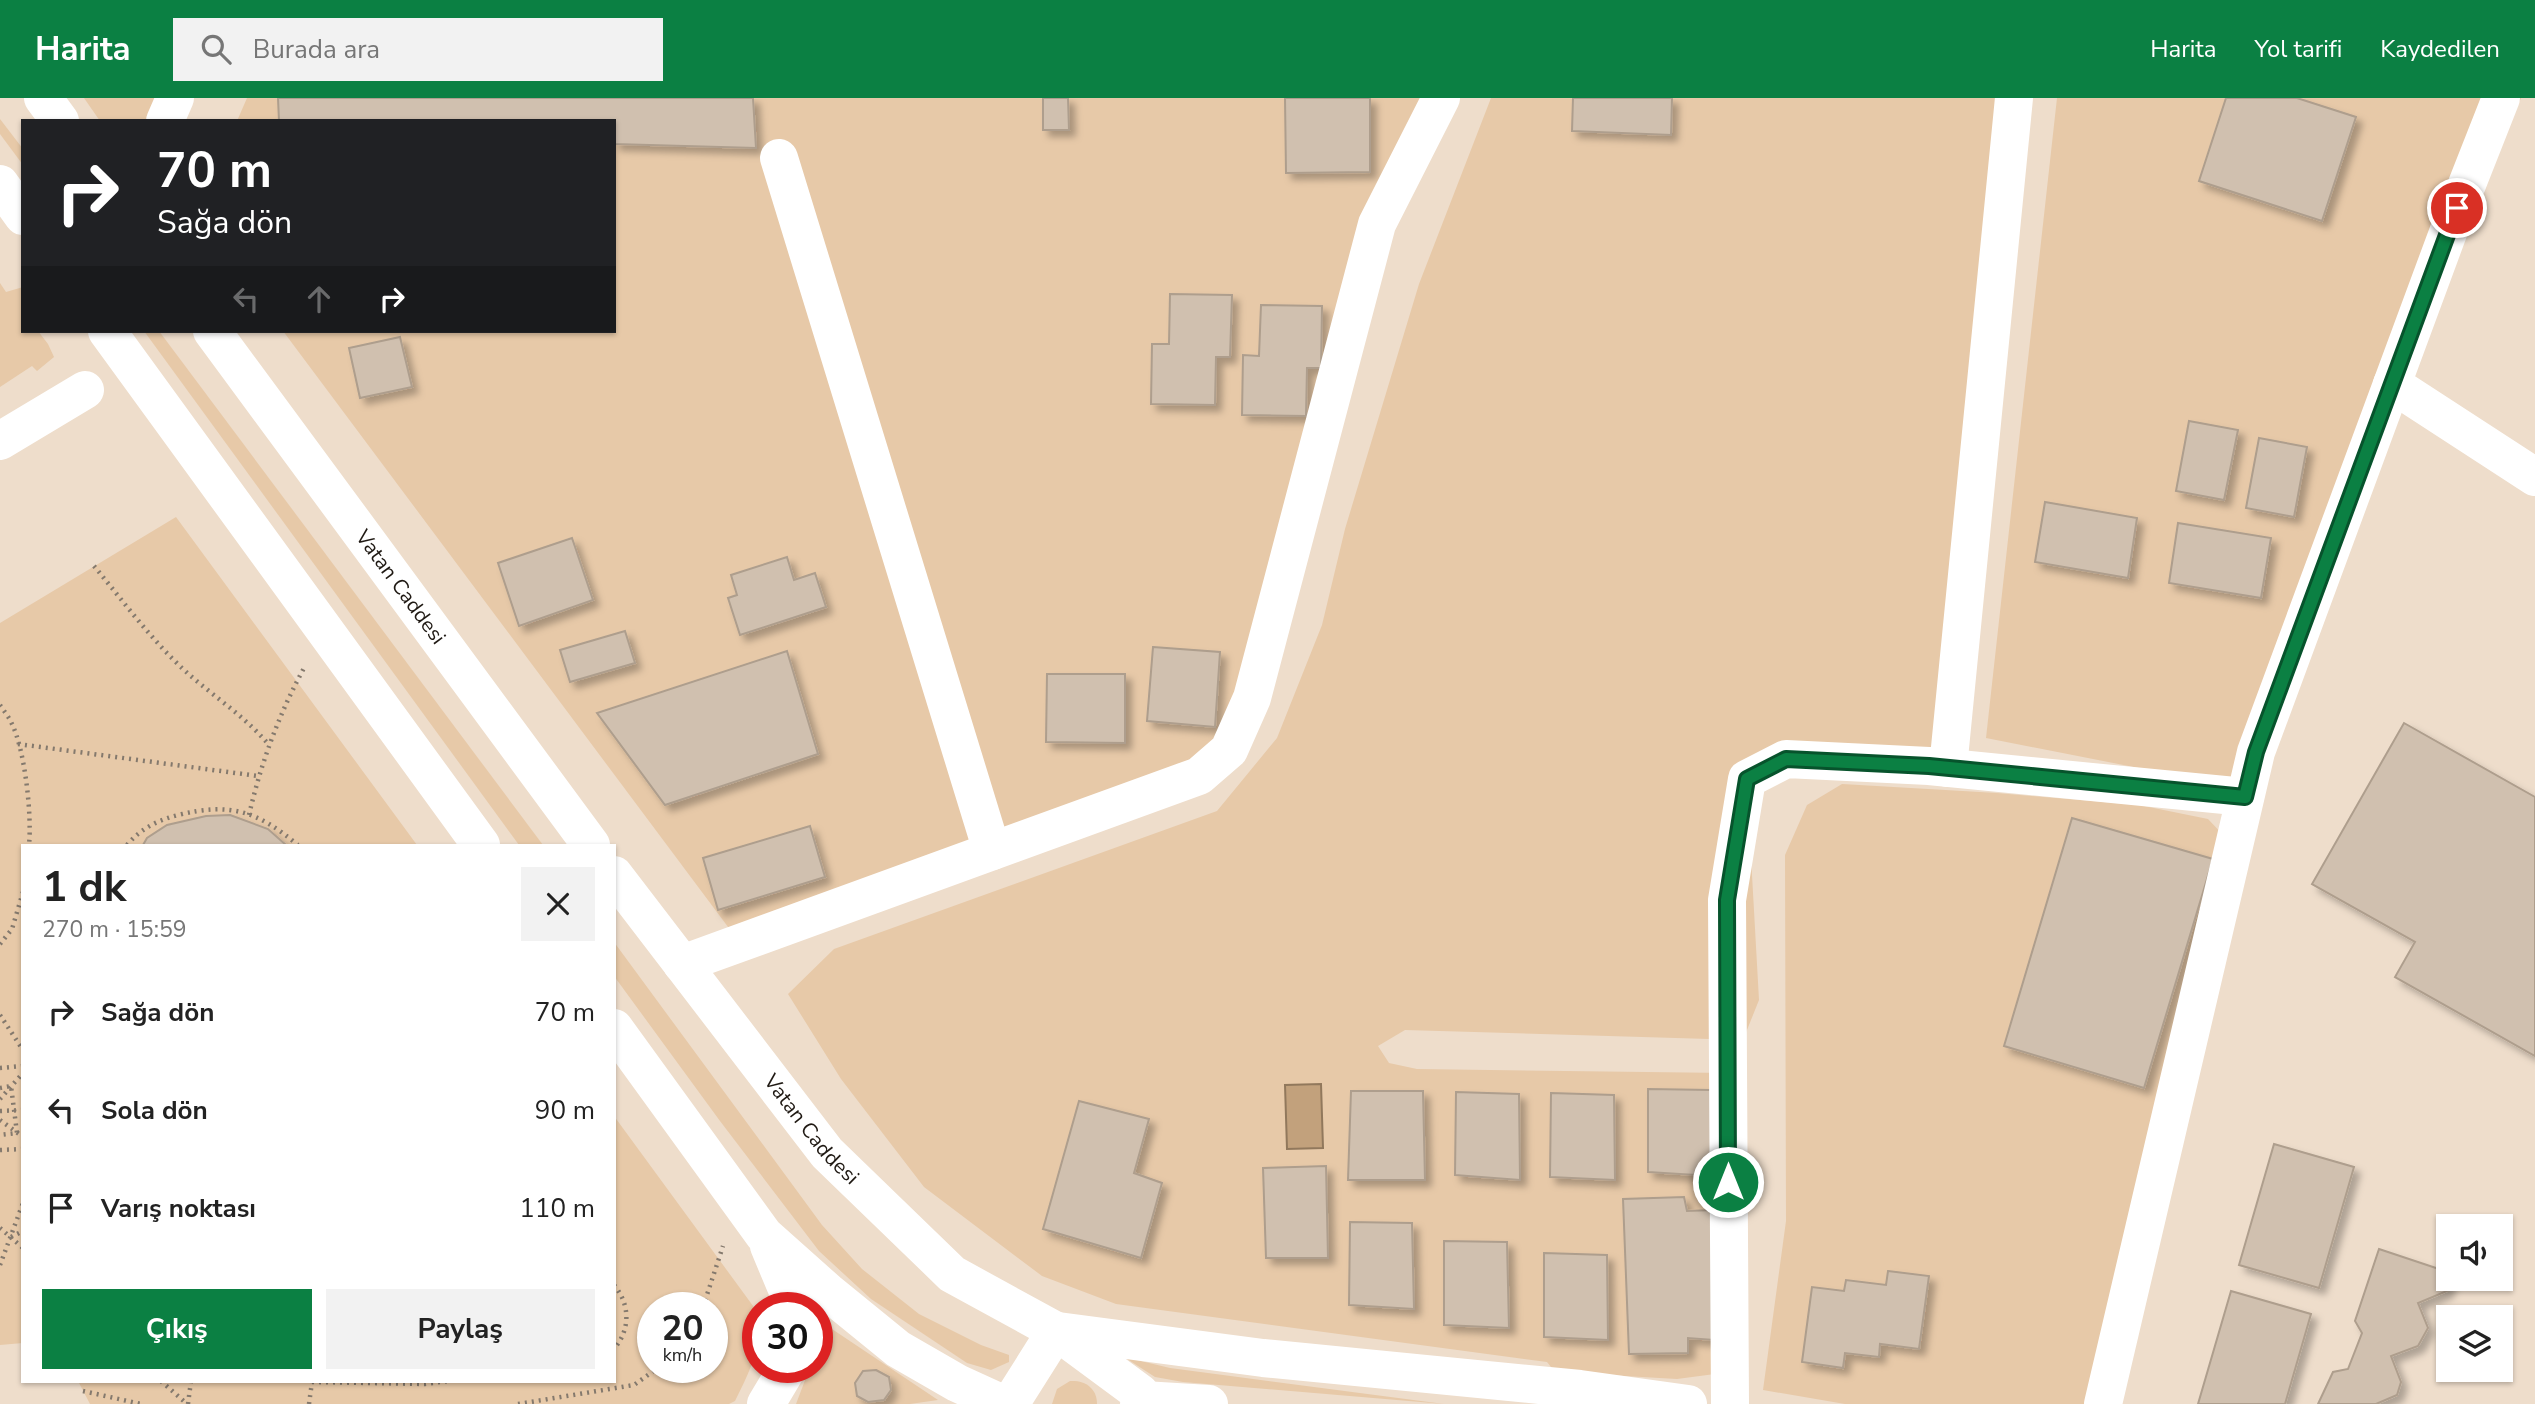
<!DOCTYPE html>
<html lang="tr">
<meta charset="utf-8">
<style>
:root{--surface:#fff;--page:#f2f2f2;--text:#222;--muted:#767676;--accent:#0b8043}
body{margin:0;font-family:"Nunito Sans",sans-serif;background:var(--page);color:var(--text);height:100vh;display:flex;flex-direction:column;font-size:26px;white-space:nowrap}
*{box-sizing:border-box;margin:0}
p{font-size:23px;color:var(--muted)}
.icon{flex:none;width:38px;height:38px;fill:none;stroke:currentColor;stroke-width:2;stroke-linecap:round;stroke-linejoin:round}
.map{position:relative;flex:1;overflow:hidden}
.sheet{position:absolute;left:21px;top:746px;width:595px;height:539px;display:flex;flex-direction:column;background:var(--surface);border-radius:0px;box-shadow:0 2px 5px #0004}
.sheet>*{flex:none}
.top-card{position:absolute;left:21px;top:21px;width:595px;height:214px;border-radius:0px;box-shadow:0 2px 5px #0004;background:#202124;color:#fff;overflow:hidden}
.fabs{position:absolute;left:2436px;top:1116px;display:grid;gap:14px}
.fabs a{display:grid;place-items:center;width:77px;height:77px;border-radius:0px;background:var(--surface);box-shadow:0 2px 5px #0004;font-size:35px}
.speed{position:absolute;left:637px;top:1194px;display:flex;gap:14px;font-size:35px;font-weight:700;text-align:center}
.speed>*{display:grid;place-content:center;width:91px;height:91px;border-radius:50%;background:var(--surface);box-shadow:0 2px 5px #0004;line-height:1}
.speed small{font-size:18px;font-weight:400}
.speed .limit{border:10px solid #d22;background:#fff;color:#111}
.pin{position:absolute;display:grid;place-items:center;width:60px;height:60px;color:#fff;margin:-30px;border:4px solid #fff;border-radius:50%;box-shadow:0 2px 7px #0007}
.me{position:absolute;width:77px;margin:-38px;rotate:0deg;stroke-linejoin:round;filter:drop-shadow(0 0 5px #0008)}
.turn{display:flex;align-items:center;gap:24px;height:147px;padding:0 21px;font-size:32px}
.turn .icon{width:91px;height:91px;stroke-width:2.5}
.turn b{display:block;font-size:49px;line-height:60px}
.lanes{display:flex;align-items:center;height:66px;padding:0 21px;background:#0003;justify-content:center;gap:35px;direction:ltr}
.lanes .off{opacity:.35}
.round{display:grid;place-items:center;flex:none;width:74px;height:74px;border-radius:0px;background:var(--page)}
.summary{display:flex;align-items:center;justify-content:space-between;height:119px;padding:0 21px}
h1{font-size:42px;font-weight:700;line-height:52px}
.button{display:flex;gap:14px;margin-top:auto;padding:14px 21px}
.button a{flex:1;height:80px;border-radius:0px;background:var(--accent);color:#fff;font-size:28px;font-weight:700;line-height:80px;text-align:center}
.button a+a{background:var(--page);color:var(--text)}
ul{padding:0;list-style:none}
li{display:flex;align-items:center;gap:21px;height:98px;padding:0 21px}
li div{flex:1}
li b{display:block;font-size:26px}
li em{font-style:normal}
header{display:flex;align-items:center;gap:42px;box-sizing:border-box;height:98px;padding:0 35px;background:var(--accent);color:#fff}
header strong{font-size:33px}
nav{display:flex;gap:38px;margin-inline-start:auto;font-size:24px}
.search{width:490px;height:63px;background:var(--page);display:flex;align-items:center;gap:18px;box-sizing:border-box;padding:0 24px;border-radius:0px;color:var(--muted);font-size:26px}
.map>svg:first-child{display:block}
.green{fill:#e7c9a8;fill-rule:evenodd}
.water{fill:#c2a17c;stroke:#91785c;stroke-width:2}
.building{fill:#d0c0af;stroke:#ae9e8d;stroke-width:2;filter:url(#shadow)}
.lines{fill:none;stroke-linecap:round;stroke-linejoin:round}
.path{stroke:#84796d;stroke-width:4.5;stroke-dasharray:2 5;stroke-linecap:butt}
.minor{stroke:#fff;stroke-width:38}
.route-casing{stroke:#07532c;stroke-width:18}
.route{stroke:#0b8043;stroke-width:12}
.labels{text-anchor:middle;stroke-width:5;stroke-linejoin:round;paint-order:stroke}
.street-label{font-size:21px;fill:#1f1913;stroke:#fff}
</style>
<header>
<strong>Harita</strong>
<div class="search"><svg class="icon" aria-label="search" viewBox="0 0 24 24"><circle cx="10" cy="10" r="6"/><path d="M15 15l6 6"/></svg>Burada ara</div>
<nav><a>Harita</a><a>Yol tarifi</a><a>Kaydedilen</a></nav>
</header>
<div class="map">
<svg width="2535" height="1306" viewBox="0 0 2535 1306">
<defs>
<filter id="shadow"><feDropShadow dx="6" dy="6" stdDeviation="3.5" flood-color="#0004"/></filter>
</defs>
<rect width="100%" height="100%" fill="#eeddcb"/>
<g class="green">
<polygon points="84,0 158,0 149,23 100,23"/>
<polygon points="247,0 1432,0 1229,652 740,845 283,233 614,233 614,23 237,23"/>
<polygon points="1491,0 2001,0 1937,655 1795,650 1757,691 1751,759 1759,902 1743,942 1405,932 1378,948 1389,965 1417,971 1728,975 1730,1274 1677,1281 1555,1274 1547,1264 1116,1206 1042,1178 924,1089 841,981 788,896 834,851 1217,713 1277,640 1322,527 1345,431 1419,186"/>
<polygon points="2057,0 2521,0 2281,586 2261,694 1986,640"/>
<polygon points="0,21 23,51 23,67 0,36"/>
<polygon points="0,185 6,194 23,189 23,233 38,233 48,246 54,259 37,273 32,268 0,289"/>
<polygon points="144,233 159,233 543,747 519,747"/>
<polygon points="176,419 417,747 23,747 23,1245 0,1247 0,525"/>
<polygon points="1842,686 1997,695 2139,707 2208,721 2227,741 2085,1306 1845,1306 1763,1292 1786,1123 1785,757 1807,707"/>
<polygon points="614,844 822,1127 862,1171 919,1216 981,1247 1009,1257 1009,1264 991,1272 967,1265 871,1201 819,1153 720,1023 614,878"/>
<path d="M614,1018l142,194c8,34 -6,61 -21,91l-6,3h-639l-12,-23h536zM653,1209h59v60h-59z"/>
<polygon points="817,1221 938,1302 910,1306 796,1306 810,1269 817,1269"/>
<polygon points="1124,1259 1170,1270 1444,1306 1183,1284 1155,1279"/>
<path d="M1070,1283c15,-1 27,7 27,23h-45l5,-15z"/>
</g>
<polygon class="water" points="1321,986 1323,1050 1287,1051 1285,987"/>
<g class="building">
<polygon points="278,0 753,0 756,50 614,46 614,23 279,23"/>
<polygon points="1043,0 1068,0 1069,32 1043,32"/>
<polygon points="1285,0 1370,0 1370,74 1286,75"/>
<polygon points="1573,0 1672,0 1671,37 1572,33"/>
<polygon points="2226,0 2297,0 2356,19 2322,123 2199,83"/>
<polygon points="1170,196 1232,197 1230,259 1216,259 1215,307 1151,306 1152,246 1169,246"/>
<polygon points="1261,207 1322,208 1321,270 1307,270 1306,318 1242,317 1243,257 1259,258"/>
<polygon points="400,239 412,289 360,300 349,250"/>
<polygon points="2189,323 2238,332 2224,402 2176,393"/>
<polygon points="2259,340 2307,349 2294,419 2246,410"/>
<polygon points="2045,404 2137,420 2128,480 2035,464"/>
<polygon points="2178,425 2271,440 2261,500 2169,485"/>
<polygon points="572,440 593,502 519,528 498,465"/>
<polygon points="787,459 794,482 815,475 826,509 740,537 728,500 737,497 731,477"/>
<polygon points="625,533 635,565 570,584 560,552"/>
<polygon points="1153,549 1220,554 1215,629 1147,623"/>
<polygon points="787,553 818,656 665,707 597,615"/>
<polygon points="1047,576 1125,576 1125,645 1046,644"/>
<polygon points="2404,625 2535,699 2535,958 2395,879 2415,844 2312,786"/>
<polygon points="230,717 268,731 286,747 143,747 147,740 167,727 206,718"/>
<polygon points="2072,720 2213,761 2144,990 2004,948"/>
<polygon points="810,728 825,779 718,812 703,760"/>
<polygon points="1648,991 1711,992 1712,1078 1648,1074"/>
<polygon points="1351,993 1423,993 1425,1082 1348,1082"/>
<polygon points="1456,994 1519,996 1520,1082 1455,1077"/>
<polygon points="1551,995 1614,997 1615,1082 1550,1079"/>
<polygon points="1079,1003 1149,1021 1134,1075 1162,1085 1141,1160 1043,1131"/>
<polygon points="2274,1046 2354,1069 2319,1190 2239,1167"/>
<polygon points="1326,1068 1328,1160 1266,1160 1263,1070"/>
<polygon points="1684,1099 1687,1113 1714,1112 1714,1242 1688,1240 1688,1255 1629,1256 1623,1101"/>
<polygon points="1350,1124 1412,1125 1414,1211 1349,1207"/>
<polygon points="1444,1143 1507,1144 1509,1230 1444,1227"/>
<polygon points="2379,1151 2448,1174 2448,1181 2451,1181 2447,1193 2418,1205 2428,1230 2418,1248 2391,1258 2401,1284 2397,1297 2376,1306 2318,1306 2333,1274 2348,1271 2362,1235 2355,1223"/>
<polygon points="1544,1155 1607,1157 1608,1242 1544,1239"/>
<polygon points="1888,1173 1929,1178 1919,1251 1880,1246 1879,1259 1845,1255 1843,1270 1802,1264 1812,1189 1844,1193 1846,1182 1886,1187"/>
<polygon points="2231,1193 2311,1216 2285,1306 2198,1306"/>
<polygon points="876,1272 889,1279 891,1292 884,1302 868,1304 857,1298 855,1285 863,1273"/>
</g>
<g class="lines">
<g class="path">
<path d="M94,468c29,35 56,72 89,103 28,26 61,46 86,76"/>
<path d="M0,607c4,6 9,12 12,19 13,27 20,91 17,121"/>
<polyline points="18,646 258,678"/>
<path d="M249,717c12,-52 30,-101 55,-147"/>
<path d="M127,747c13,-16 31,-25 51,-30 52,-13 79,-4 120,30"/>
<polyline points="0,846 12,831 23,794"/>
<polyline points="0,917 23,952"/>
<polyline points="0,970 23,968"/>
<polyline points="0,990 11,988 17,1035 0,1037"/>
<polyline points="0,1001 23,975"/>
<polyline points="0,1013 23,1012"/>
<polyline points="0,1022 23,1039"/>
<polyline points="0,1052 23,1051"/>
<polyline points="0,1130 23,1150"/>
<polyline points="11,1139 23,1133"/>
<polyline points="0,1167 23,1105"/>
<path d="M614,1187c16,19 17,44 0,64"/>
<polyline points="703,1209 723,1148"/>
<polyline points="161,1283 187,1306"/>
<polyline points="312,1284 425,1286 448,1283"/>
<polyline points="83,1293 141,1306"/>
<polyline points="188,1306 191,1283"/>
<polyline points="309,1306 312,1284"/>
<polyline points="518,1306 634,1287 659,1269"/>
</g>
<g class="minor">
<polyline points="43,0 60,23"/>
<polyline points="165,23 175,0"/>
<polyline points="779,60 992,753"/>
<polyline points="0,86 23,118"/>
<polyline points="107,233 481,747"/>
<path id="s1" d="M212,233l379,514"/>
<polyline points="2392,286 2535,379"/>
<polyline points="0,343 85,292"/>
<polyline points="1948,670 2014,0"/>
<path id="s2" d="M614,777l213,278 125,121 104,57 84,62 7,11"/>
<polyline points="682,866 1199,678 1229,652 1252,600 1377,126 1441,0"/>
<polyline points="614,930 764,1137 828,1194 898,1251 957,1285 1003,1306"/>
<polyline points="769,1148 792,1203 792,1209"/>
<polyline points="1058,1233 1263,1260 1580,1291 1688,1306"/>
<polyline points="766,1306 788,1269"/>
<polyline points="1010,1306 1056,1233"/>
<polyline points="1139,1306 1143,1302 1209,1306"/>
<polyline points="1730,1306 1727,802 1747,681 1786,661 1929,668 2245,699"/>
<polyline points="2103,1306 2256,654 2449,132 2501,0"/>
</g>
</g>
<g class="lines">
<defs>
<polyline id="route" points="1728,1084 1727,802 1747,681 1786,661 1929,668 2245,699 2256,654 2457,110"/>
</defs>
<use href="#route" class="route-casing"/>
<use href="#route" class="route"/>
</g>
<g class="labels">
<g class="street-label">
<text dy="7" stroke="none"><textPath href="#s1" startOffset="318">Vatan Caddesi</textPath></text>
<text dy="7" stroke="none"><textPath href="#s2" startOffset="322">Vatan Caddesi</textPath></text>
</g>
</g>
</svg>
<div class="fabs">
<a><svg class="icon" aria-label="sound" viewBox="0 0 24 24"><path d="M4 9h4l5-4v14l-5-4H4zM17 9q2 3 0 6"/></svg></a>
<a><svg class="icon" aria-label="layers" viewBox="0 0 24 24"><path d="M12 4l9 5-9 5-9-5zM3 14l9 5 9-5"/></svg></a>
</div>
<div class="speed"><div>20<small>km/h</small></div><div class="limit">30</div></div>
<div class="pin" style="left:2457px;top:110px;background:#d93025"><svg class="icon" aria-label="arrive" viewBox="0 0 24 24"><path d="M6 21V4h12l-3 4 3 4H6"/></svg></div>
<svg class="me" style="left:1728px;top:1084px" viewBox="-20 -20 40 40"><circle r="17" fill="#0b8043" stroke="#fff" stroke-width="3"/><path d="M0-11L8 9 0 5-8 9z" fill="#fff"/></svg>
<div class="top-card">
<div class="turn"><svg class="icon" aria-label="right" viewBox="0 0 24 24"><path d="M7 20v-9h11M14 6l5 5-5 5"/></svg><div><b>70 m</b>Sağa dön</div></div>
<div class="lanes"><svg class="icon off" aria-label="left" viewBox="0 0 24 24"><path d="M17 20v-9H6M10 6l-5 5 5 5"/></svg><svg class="icon off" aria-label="ahead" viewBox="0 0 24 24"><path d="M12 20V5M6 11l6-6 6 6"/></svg><svg class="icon" aria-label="right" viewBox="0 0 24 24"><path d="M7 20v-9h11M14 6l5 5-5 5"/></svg></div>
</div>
<section class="sheet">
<div class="summary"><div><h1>1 dk</h1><p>270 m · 15:59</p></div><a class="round"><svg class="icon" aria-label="close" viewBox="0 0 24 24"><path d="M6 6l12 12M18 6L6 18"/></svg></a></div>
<ul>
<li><svg class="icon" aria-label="right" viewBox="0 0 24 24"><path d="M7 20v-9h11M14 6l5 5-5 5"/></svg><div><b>Sağa dön</b></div><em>70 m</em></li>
<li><svg class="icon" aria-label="left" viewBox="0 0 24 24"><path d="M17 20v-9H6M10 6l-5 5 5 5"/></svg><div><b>Sola dön</b></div><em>90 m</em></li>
<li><svg class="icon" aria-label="arrive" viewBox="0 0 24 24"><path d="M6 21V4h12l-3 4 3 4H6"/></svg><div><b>Varış noktası</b></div><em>110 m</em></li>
</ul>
<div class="button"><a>Çıkış</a><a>Paylaş</a></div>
</section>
</div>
